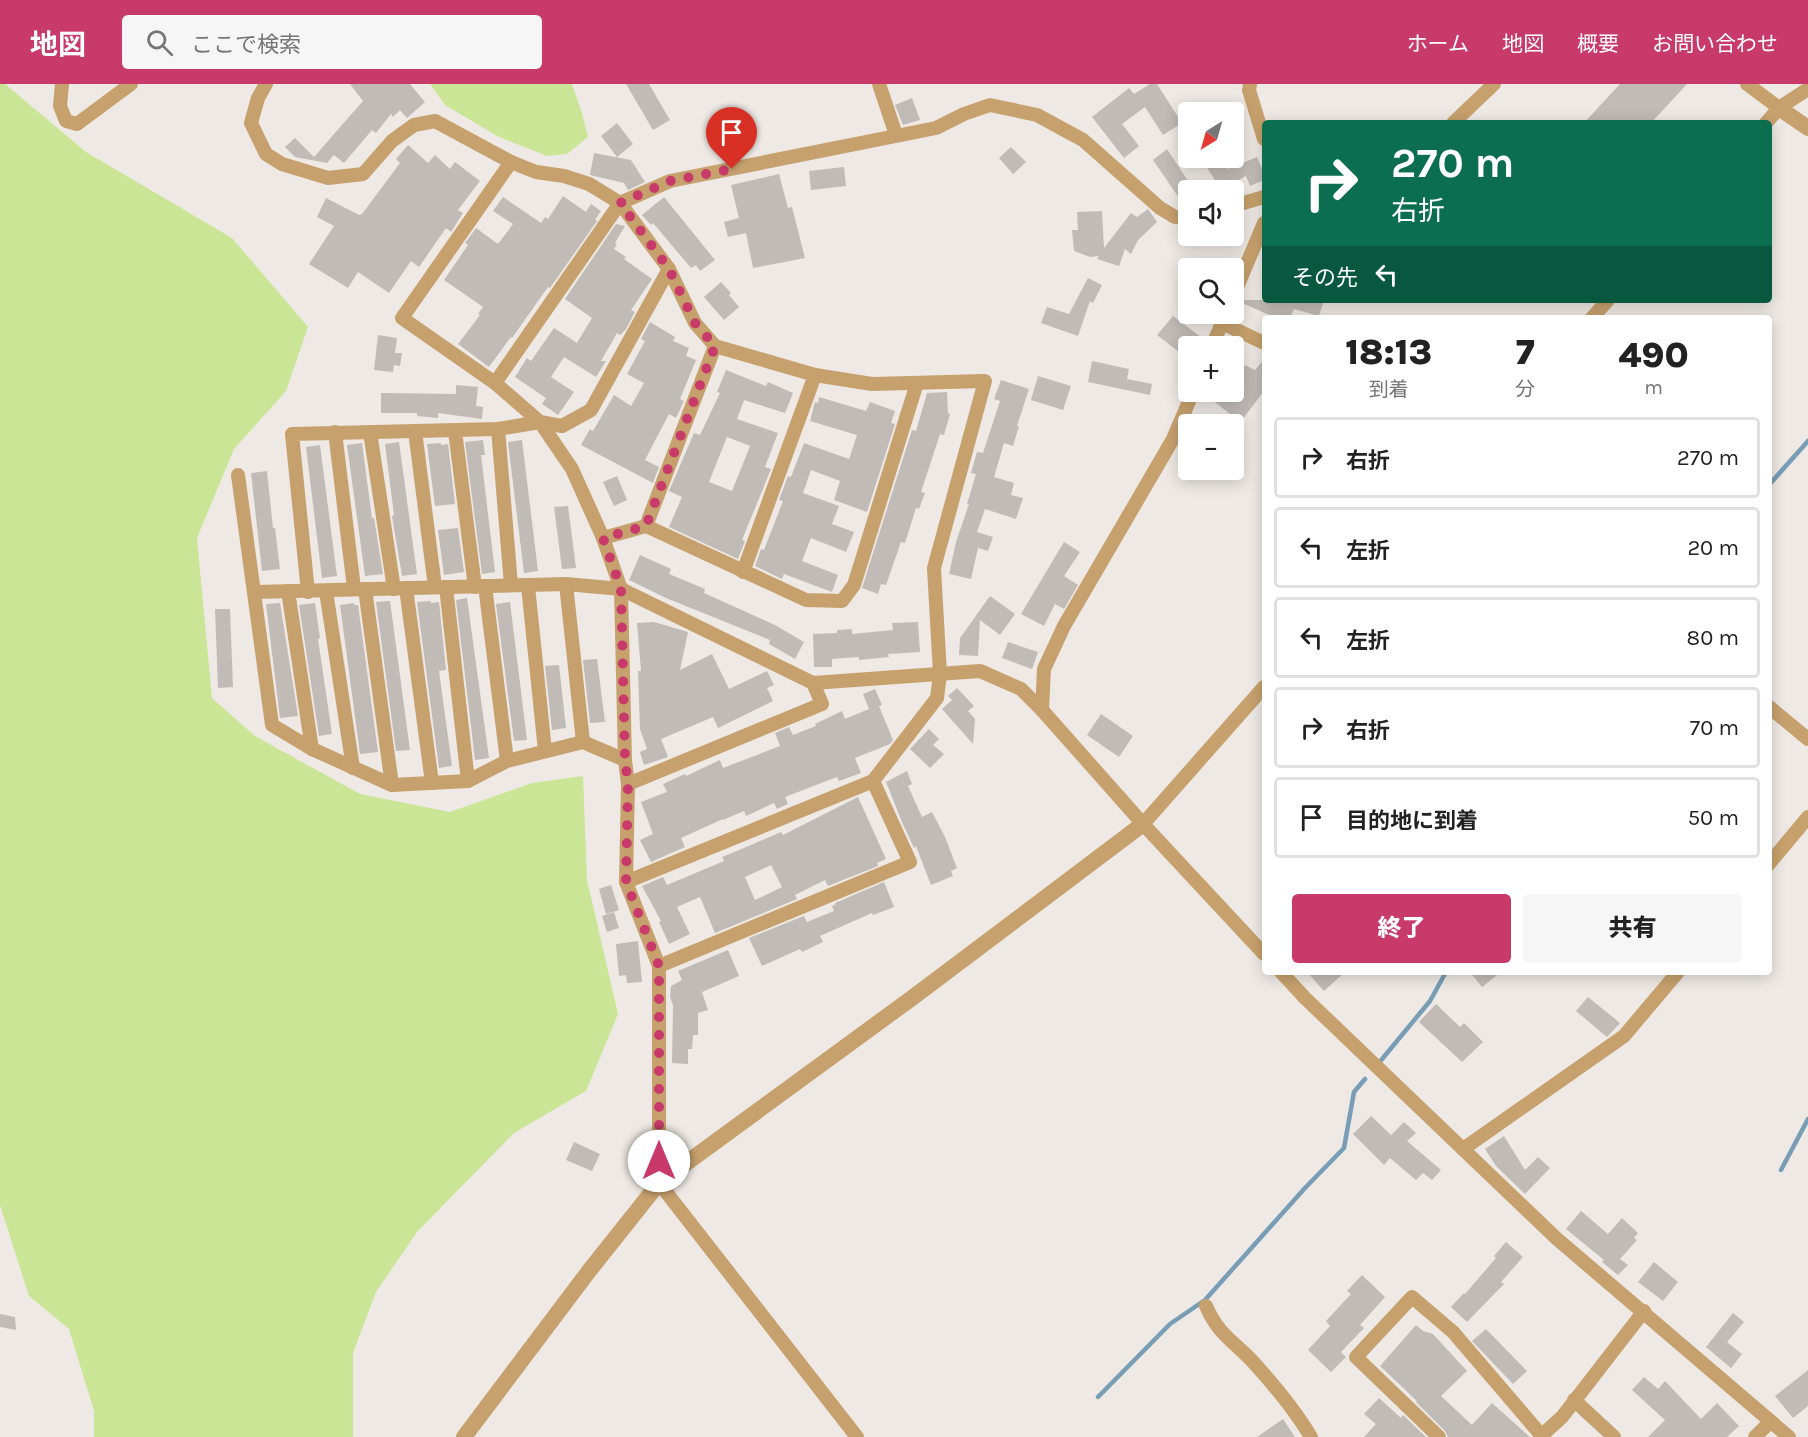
<!DOCTYPE html>
<html lang="ja">
<meta charset="utf-8">
<style>
:root{--surface:#fff;--page:#f6f6f6;--text:#222;--muted:#767676;--line:#e0e0e0;--accent:#c73a69}
body{margin:0;font-family:Karla,"Noto Sans JP",sans-serif;background:var(--page);color:var(--text);height:100vh;display:flex;flex-direction:column;font-size:22px;white-space:nowrap}
*{box-sizing:border-box;margin:0}
p{font-size:20px;color:var(--muted)}
.icon{flex:none;width:33px;height:33px;fill:none;stroke:currentColor;stroke-width:2;stroke-linecap:round;stroke-linejoin:round}
.map{position:relative;flex:1;overflow:hidden}
.side{position:absolute;left:1262px;top:231px;width:510px;height:660px;display:flex;flex-direction:column;background:var(--surface);border-radius:6px;box-shadow:0 3px 15px #0003}
.side>*{flex:none}
.banner{position:absolute;left:1262px;top:36px;width:510px;height:183px;border-radius:6px;box-shadow:0 3px 15px #0003;background:#0b6e4f;color:#fff;overflow:hidden}
.needle{width:39px;rotate:217deg}
.controls{position:absolute;left:1178px;top:18px;display:grid;gap:12px}
.controls a{display:grid;place-items:center;width:66px;height:66px;border-radius:6px;background:var(--surface);box-shadow:0 3px 15px #0003;font-size:30px}
.pin{position:absolute;display:grid;place-items:center;width:51px;height:51px;color:#fff;margin:-62px -26px;border-radius:50% 50% 50% 0;rotate:-45deg;box-shadow:0 0 6px #0007}
.pin .icon{rotate:45deg}
.me{position:absolute;width:66px;margin:-33px;rotate:0deg;stroke-linejoin:round;filter:drop-shadow(0 0 4px #0008)}
.turn{display:flex;align-items:center;gap:21px;height:126px;padding:0 30px;font-size:27px}
.turn .icon{width:78px;height:78px;stroke-width:2.5}
.turn b{display:block;font-size:42px;line-height:51px}
.then{display:flex;align-items:center;height:57px;padding:0 30px;background:#0003;gap:12px;font-size:22px}
.eta{display:flex;justify-content:space-evenly;align-items:center;height:102px;text-align:center}
.eta b{font-size:36px;font-weight:800;line-height:42px}
.primary-button{display:flex;gap:12px;margin-top:auto;padding:12px 30px}
.primary-button a{flex:1;height:69px;border-radius:6px;background:var(--accent);color:#fff;font-size:24px;font-weight:800;line-height:69px;text-align:center}
.primary-button a+a{background:var(--page);color:var(--text)}
ul{padding:0;list-style:none}
li{display:flex;align-items:center;gap:18px;height:81px;margin:0 12px 9px;padding:0 18px;border:3px solid var(--line);border-radius:6px}
li div{flex:1}
li b{display:block;font-size:22px}
li em{font-style:normal}
header{display:flex;align-items:center;gap:36px;box-sizing:border-box;height:84px;padding:0 30px;background:var(--accent);color:#fff}
header strong{font-size:28px}
nav{display:flex;gap:33px;margin-inline-start:auto;font-size:21px}
.search{width:420px;height:54px;background:var(--page);display:flex;align-items:center;gap:15px;box-sizing:border-box;padding:0 21px;border-radius:6px;color:var(--muted);font-size:22px}
.map>svg:first-child{display:block}
.green{fill:#cae595}
.lines{fill:none;stroke-linecap:round;stroke-linejoin:round}
.stream{stroke:#789db5;stroke-width:4.5}
.building{fill:#c0bbb6;fill-rule:evenodd}
.minor{stroke:#c7a16d;stroke-width:14}
.tertiary{stroke:#c7a16d;stroke-width:16}
.route{stroke:#c73a69;stroke-width:10;stroke-dasharray:0 18}
</style>
<header>
<strong>地図</strong>
<div class="search"><svg class="icon" aria-label="search" viewBox="0 0 24 24"><circle cx="10" cy="10" r="6"/><path d="M15 15l6 6"/></svg>ここで検索</div>
<nav><a>ホーム</a><a>地図</a><a>概要</a><a>お問い合わせ</a></nav>
</header>
<div class="map">
<svg width="1808" height="1353" viewBox="0 0 1808 1353">
<rect width="100%" height="100%" fill="#eee9e4"/>
<g class="green">
<polygon points="0,0 5,0 86,68 232,154 308,243 286,307 234,365 197,454 212,614 255,652 360,710 450,728 532,699 583,692 587,796 618,930 586,1007 514,1049 417,1148 376,1208 353,1269 353,1353 94,1353 94,1327 69,1245 29,1212 0,1121"/>
<polygon points="430,0 572,0 582,29 588,53 567,70 547,72 499,53 445,21"/>
</g>
<g class="lines">
<g class="stream">
<polyline points="1768,402 1808,357"/>
<polyline points="1378,980 1430,917 1446,888"/>
<polyline points="1781,1086 1808,1035"/>
<polyline points="1098,1313 1170,1240 1205,1216 1305,1104 1344,1064 1354,1008 1365,995"/>
</g>
</g>
<g class="building">
<polygon points="350,0 410,0 425,18 407,34 400,26 393,33 391,30 376,49 372,46 344,79 334,71 327,79 295,73 285,63 295,54 314,73 363,17"/>
<polygon points="626,0 649,0 670,36 653,46"/>
<polygon points="1150,0 1157,0 1182,39 1163,51 1145,23 1122,40 1139,62 1124,74 1092,33 1129,4 1134,10"/>
<polygon points="1620,0 1687,0 1651,39 1584,39"/>
<polygon points="912,14 920,36 903,41 895,21"/>
<polygon points="617,39 633,60 617,73 601,52"/>
<polygon points="408,61 428,79 435,71 450,85 455,78 480,97 458,126 463,129 451,148 446,144 419,183 411,177 389,209 358,188 348,204 309,180 334,142 317,133 326,114 359,131 362,130 400,79 396,75"/>
<polygon points="1011,63 1026,78 1013,90 999,74"/>
<polygon points="1167,65 1194,106 1188,106 1188,124 1186,124 1153,76"/>
<polygon points="594,69 631,76 645,98 628,106 624,99 590,91"/>
<polygon points="1257,73 1264,90 1264,96 1250,102 1246,92 1221,106 1201,74 1221,74 1228,85"/>
<polygon points="844,83 846,102 811,106 809,87"/>
<polygon points="779,90 788,124 792,123 805,174 753,184 746,149 728,153 724,138 739,134 731,101"/>
<polygon points="563,112 586,128 591,120 601,127 595,136 597,137 550,204 548,203 512,254 511,253 489,283 458,260 480,231 478,230 483,223 444,196 468,161 465,159 476,144 498,160 513,140 493,127 503,113 541,139 545,133 548,135"/>
<polygon points="664,113 715,176 700,187 696,181 691,184 653,139 651,141 642,131"/>
<polygon points="1148,125 1157,138 1138,156 1131,170 1125,165 1119,182 1097,175 1099,172 1090,173 1074,167 1072,146 1078,146 1077,128 1102,127 1104,164 1131,129 1137,133"/>
<polygon points="616,140 625,142 615,159 617,160 614,165 626,173 624,175 652,195 631,226 635,228 626,245 620,251 617,249 601,277 606,277 596,293 564,273 551,293 574,308 558,331 542,320 546,314 515,293 527,274 531,277 554,244 577,259 592,234 565,215"/>
<polygon points="1088,194 1102,201 1093,219 1090,217 1078,252 1041,239 1047,223 1069,230"/>
<polygon points="721,198 731,209 729,211 739,223 724,236 704,213"/>
<polygon points="1242,216 1324,216 1319,232 1294,225 1290,234 1276,234 1240,218"/>
<polygon points="1173,232 1205,256 1203,262 1188,262 1188,275 1157,251"/>
<polygon points="650,238 675,253 673,257 689,264 686,272 696,276 680,315 684,317 676,334 669,330 645,376 659,383 653,399 581,361 590,345 593,347 614,311 631,322 644,299 627,290 645,257 641,255"/>
<polygon points="378,251 397,254 395,269 402,269 400,282 394,281 393,288 374,286"/>
<polygon points="1264,275 1264,307 1239,340 1222,340 1230,330 1202,308 1233,308 1245,281 1255,286"/>
<polygon points="1092,277 1129,285 1127,295 1152,300 1150,311 1088,298"/>
<path d="M726,286l40,16 2,-4 25,11 -8,20 -41,-13 -7,19 41,14 -13,34 6,2 -29,71 3,1 -7,18 -69,-32 13,-30 -13,-6 25,-58 6,2 20,-42 -3,-1zM727,353l23,9 -18,45 -23,-9z"/>
<polygon points="1038,292 1071,302 1063,326 1031,316"/>
<polygon points="1001,296 1029,305 1017,342 1019,342 1013,362 1004,359 994,393 1014,399 1011,411 1023,414 1016,435 985,425 977,448 993,453 988,467 978,464 971,495 949,490 956,458 969,420 967,420 976,390 971,389 977,368 983,369 1000,317 994,315"/>
<polygon points="456,301 478,303 476,322 483,323 482,335 438,329 438,334 417,332 417,329 381,329 381,309 456,310"/>
<polygon points="947,308 948,329 950,330 944,351 940,350 921,408 925,409 919,425 916,424 905,459 901,458 886,501 881,500 878,510 862,504 912,346 916,347 927,309"/>
<polygon points="819,313 866,327 870,318 895,327 891,339 895,340 867,428 834,416 840,397 811,386 803,409 839,422 832,440 854,448 846,468 811,454 802,477 838,491 832,508 784,490 782,495 755,482 761,465 764,466 783,417 779,416 788,392 791,393 804,359 849,375 857,351 810,337 815,318 818,319"/>
<polygon points="483,356 485,371 481,371 495,488 482,490 465,358"/>
<polygon points="522,356 538,487 524,489 508,358"/>
<polygon points="399,358 417,490 402,492 392,432 394,431 385,360"/>
<polygon points="362,359 372,434 374,434 383,490 365,492 347,361"/>
<polygon points="441,359 441,361 448,360 455,420 435,422 427,360"/>
<polygon points="320,361 337,492 322,494 306,363"/>
<polygon points="267,387 273,444 275,444 280,485 262,487 251,389"/>
<polygon points="617,392 627,416 614,422 603,398"/>
<polygon points="568,422 576,484 562,485 554,423"/>
<polygon points="458,444 464,488 444,491 438,446"/>
<polygon points="1064,458 1080,468 1064,492 1078,501 1064,525 1055,520 1044,542 1021,530"/>
<polygon points="640,471 671,485 669,490 705,505 704,509 775,541 804,558 795,575 769,560 770,556 666,514 629,496"/>
<polygon points="990,512 1015,530 1000,551 980,536 978,572 959,571 960,554"/>
<polygon points="467,514 489,674 475,676 456,516"/>
<polygon points="390,517 410,666 396,667 376,518"/>
<polygon points="431,517 431,519 439,518 446,586 439,587 452,682 439,684 417,518"/>
<polygon points="510,518 527,656 514,657 496,520"/>
<polygon points="280,519 298,632 280,634 266,520"/>
<polygon points="315,519 320,554 318,555 332,650 319,652 299,521"/>
<polygon points="354,519 354,521 358,521 378,668 360,670 340,521"/>
<polygon points="215,525 230,525 233,603 218,604"/>
<polygon points="654,538 688,548 680,586 712,570 729,605 767,587 774,601 767,604 773,617 718,644 713,633 661,655 668,673 644,681 640,668 647,665 640,645 638,587 641,587 637,539"/>
<polygon points="918,538 920,568 888,570 889,573 859,576 859,573 832,575 832,583 814,583 813,550 837,549 837,546 852,545 852,550 893,546 892,539"/>
<polygon points="1008,558 1038,568 1032,585 1002,574"/>
<polygon points="597,575 605,638 590,639 583,576"/>
<polygon points="559,581 566,644 552,646 545,582"/>
<polygon points="957,604 974,622 968,627 975,635 973,660 942,625 952,616 948,612"/>
<polygon points="875,605 882,621 879,622 893,656 890,660 855,674 861,689 839,697 837,693 785,713 788,720 777,725 774,719 746,732 744,727 723,736 723,735 681,754 685,763 651,778 640,756 653,750 641,718 667,708 663,700 685,690 686,692 720,676 723,684 780,662 775,649 789,643 793,651 816,642 815,640 842,627 845,635 869,625 863,610"/>
<polygon points="1101,630 1133,652 1119,673 1087,651"/>
<polygon points="929,645 939,655 933,661 944,670 930,684 910,665"/>
<polygon points="907,687 912,700 908,702 922,733 932,728 945,753 957,784 951,787 953,792 931,801 916,762 914,764 902,738 886,698"/>
<path d="M858,713l28,62 -9,4 1,3 -50,20 -3,-6 -30,15 2,4 -82,34 -15,-36 -23,10 13,27 -21,10 -10,-22 2,-1 -19,-35 21,-9 4,8 57,-24 -2,-4 22,-9 37,-16 2,3zM771,781l11,22 -27,13 -10,-23z"/>
<polygon points="884,798 894,823 873,831 872,829 820,852 823,858 802,868 800,865 762,882 749,854 804,832 807,838 834,827 832,822 836,820 835,819"/>
<polygon points="611,801 619,826 606,830 599,805"/>
<polygon points="614,828 619,844 607,848 602,832"/>
<polygon points="638,857 642,898 627,899 626,891 619,892 616,860"/>
<polygon points="728,866 739,892 702,908 708,926 698,929 698,951 693,951 692,965 688,965 688,980 672,979 673,921 670,913 671,902 682,896 678,887"/>
<polygon points="1307,888 1345,888 1324,907"/>
<polygon points="1470,888 1501,888 1482,903"/>
<polygon points="1588,913 1620,939 1607,953 1576,927"/>
<polygon points="1436,920 1460,943 1464,939 1483,958 1462,978 1419,938"/>
<polygon points="1371,1032 1391,1051 1404,1038 1416,1049 1407,1057 1441,1086 1432,1096 1423,1089 1416,1096 1390,1074 1384,1081 1353,1050"/>
<polygon points="1504,1052 1525,1086 1538,1073 1550,1084 1525,1110 1496,1082 1485,1065"/>
<polygon points="574,1058 600,1070 592,1087 566,1076"/>
<polygon points="1581,1127 1608,1150 1622,1134 1638,1149 1634,1154 1637,1156 1620,1175 1628,1181 1618,1191 1602,1178 1604,1176 1566,1145"/>
<polygon points="1506,1158 1523,1173 1501,1198 1504,1200 1467,1238 1451,1223 1464,1209 1465,1210 1496,1174 1494,1172"/>
<polygon points="1654,1178 1678,1198 1663,1217 1638,1198"/>
<polygon points="1362,1191 1385,1213 1360,1241 1364,1244 1341,1268 1346,1273 1331,1288 1308,1266 1330,1242 1326,1237 1351,1210 1347,1207"/>
<polygon points="1733,1229 1744,1238 1727,1258 1742,1270 1731,1284 1706,1263"/>
<polygon points="0,1230 15,1233 16,1246 0,1243"/>
<polygon points="1416,1241 1423,1247 1433,1250 1467,1287 1441,1312 1472,1341 1492,1319 1530,1353 1448,1353 1445,1347 1416,1318 1417,1317 1380,1282"/>
<polygon points="1486,1245 1527,1287 1513,1300 1472,1257"/>
<polygon points="1808,1286 1808,1322 1793,1334 1775,1312"/>
<polygon points="1644,1293 1658,1305 1665,1297 1701,1335 1717,1319 1739,1342 1727,1353 1648,1353 1665,1336 1632,1306"/>
<polygon points="1379,1314 1401,1334 1403,1331 1426,1353 1364,1353 1376,1340 1364,1330"/>
<polygon points="1283,1335 1295,1353 1257,1353"/>
</g>
<g class="lines">
<g class="minor">
<polyline points="62,0 60,22 66,37 77,40 131,0"/>
<polyline points="266,0 258,14 251,39 266,70 282,80 328,94 363,90 392,57 414,41 435,37 511,78 536,88 564,92 589,100 620,119 669,185 695,239 715,262 815,291 872,300 985,297 934,484 940,590 937,614 873,697"/>
<polyline points="879,0 896,51"/>
<polyline points="1250,0 1249,6 1264,55"/>
<polyline points="1747,0 1779,24"/>
<polyline points="1453,39 1494,0"/>
<polyline points="1766,39 1779,24 1808,5"/>
<polyline points="511,78 402,234 495,299 540,338 572,385 603,454 621,505 625,676 628,700 626,798 659,882 659,1099 857,1353"/>
<polyline points="1233,122 1264,113"/>
<polyline points="1233,213 1264,139"/>
<polyline points="1592,234 1608,216"/>
<polyline points="1222,239 1264,259"/>
<polyline points="1212,262 1226,230"/>
<polyline points="495,299 620,119 670,97 936,44 964,30 990,21 1037,31 1083,56 1160,124 1175,133 1188,133"/>
<polyline points="498,345 511,501"/>
<polyline points="415,347 435,503"/>
<polyline points="455,347 475,503"/>
<polyline points="335,348 354,504"/>
<polyline points="370,348 394,505"/>
<polyline points="238,391 272,641 312,665 392,701 468,697 507,677 583,658 625,676"/>
<polyline points="646,442 715,262"/>
<polyline points="603,454 646,442 806,516 842,517 854,501 917,299"/>
<polyline points="743,488 815,291"/>
<polyline points="566,500 583,658"/>
<polyline points="485,502 507,677"/>
<polyline points="528,502 545,667"/>
<polyline points="446,503 468,697"/>
<polyline points="406,504 432,699"/>
<polyline points="365,505 392,701"/>
<polyline points="288,507 312,665"/>
<polyline points="326,507 353,684"/>
<polyline points="255,508 566,500 621,505 813,599 980,587 1021,605 1042,626 1143,740 1264,870"/>
<polyline points="308,508 292,350 498,345 540,338 562,342 591,326 669,185"/>
<polyline points="1768,622 1808,655"/>
<polyline points="1042,626 1044,585 1064,542 1173,355 1193,308"/>
<polyline points="628,700 822,620 813,599"/>
<polyline points="1143,740 1264,603"/>
<polyline points="1768,781 1808,733"/>
<polyline points="626,798 873,697 910,778 659,882"/>
<polyline points="1281,888 1305,914 1556,1154 1789,1353"/>
<polyline points="1463,1065 1624,952 1678,888"/>
<path d="M1206,1222c13,30 28,35 48,57 21,23 41,47 57,74"/>
<polyline points="1574,1316 1614,1353"/>
<polyline points="1439,1353 1356,1273 1412,1213 1453,1248 1542,1352"/>
<polyline points="1540,1353 1562,1333 1644,1227"/>
<polyline points="1755,1353 1770,1338"/>
</g>
<g class="tertiary">
<polyline points="1779,24 1808,44"/>
<polyline points="464,1353 589,1187 659,1099 912,914 1143,740"/>
</g>
</g>
<g class="lines">
<polyline class="route" points="659,1077 659,882 626,798 628,700 625,676 621,505 603,454 646,442 715,262 695,239 669,185 620,119 670,97 732,85"/>
</g>
</svg>
<div class="controls">
<a><svg class="needle" viewBox="-14 -14 28 28"><path d="M0-13l5 13h-10z" fill="#e53935"/><path d="M0 13l5-13h-10z" fill="#767676"/></svg></a>
<a><svg class="icon" aria-label="sound" viewBox="0 0 24 24"><path d="M4 9h4l5-4v14l-5-4H4zM17 9q2 3 0 6"/></svg></a>
<a><svg class="icon" aria-label="search" viewBox="0 0 24 24"><circle cx="10" cy="10" r="6"/><path d="M15 15l6 6"/></svg></a>
<a>+</a>
<a>−</a>
</div>
<div class="pin" style="left:732px;top:85px;background:#d93025"><svg class="icon" aria-label="arrive" viewBox="0 0 24 24"><path d="M6 21V4h12l-3 4 3 4H6"/></svg></div>
<svg class="me" style="left:659px;top:1077px" viewBox="-20 -20 40 40"><circle r="19" fill="#fff"/><path d="M0-13L10 11 0 6-10 11z" fill="#c73a69"/></svg>
<div class="banner">
<div class="turn"><svg class="icon" aria-label="right" viewBox="0 0 24 24"><path d="M7 20v-9h11M14 6l5 5-5 5"/></svg><div><b>270 m</b>右折</div></div>
<div class="then">その先<svg class="icon" aria-label="left" viewBox="0 0 24 24"><path d="M17 20v-9H6M10 6l-5 5 5 5"/></svg></div>
</div>
<section class="side">
<div class="eta">
<div><b>18:13</b><p>到着</p></div>
<div><b>7</b><p>分</p></div>
<div><b>490</b><p>m</p></div>
</div>
<ul>
<li><svg class="icon" aria-label="right" viewBox="0 0 24 24"><path d="M7 20v-9h11M14 6l5 5-5 5"/></svg><div><b>右折</b></div><em>270 m</em></li>
<li><svg class="icon" aria-label="left" viewBox="0 0 24 24"><path d="M17 20v-9H6M10 6l-5 5 5 5"/></svg><div><b>左折</b></div><em>20 m</em></li>
<li><svg class="icon" aria-label="left" viewBox="0 0 24 24"><path d="M17 20v-9H6M10 6l-5 5 5 5"/></svg><div><b>左折</b></div><em>80 m</em></li>
<li><svg class="icon" aria-label="right" viewBox="0 0 24 24"><path d="M7 20v-9h11M14 6l5 5-5 5"/></svg><div><b>右折</b></div><em>70 m</em></li>
<li><svg class="icon" aria-label="arrive" viewBox="0 0 24 24"><path d="M6 21V4h12l-3 4 3 4H6"/></svg><div><b>目的地に到着</b></div><em>50 m</em></li>
</ul>
<div class="primary-button"><a>終了</a><a>共有</a></div>
</section>
</div>
